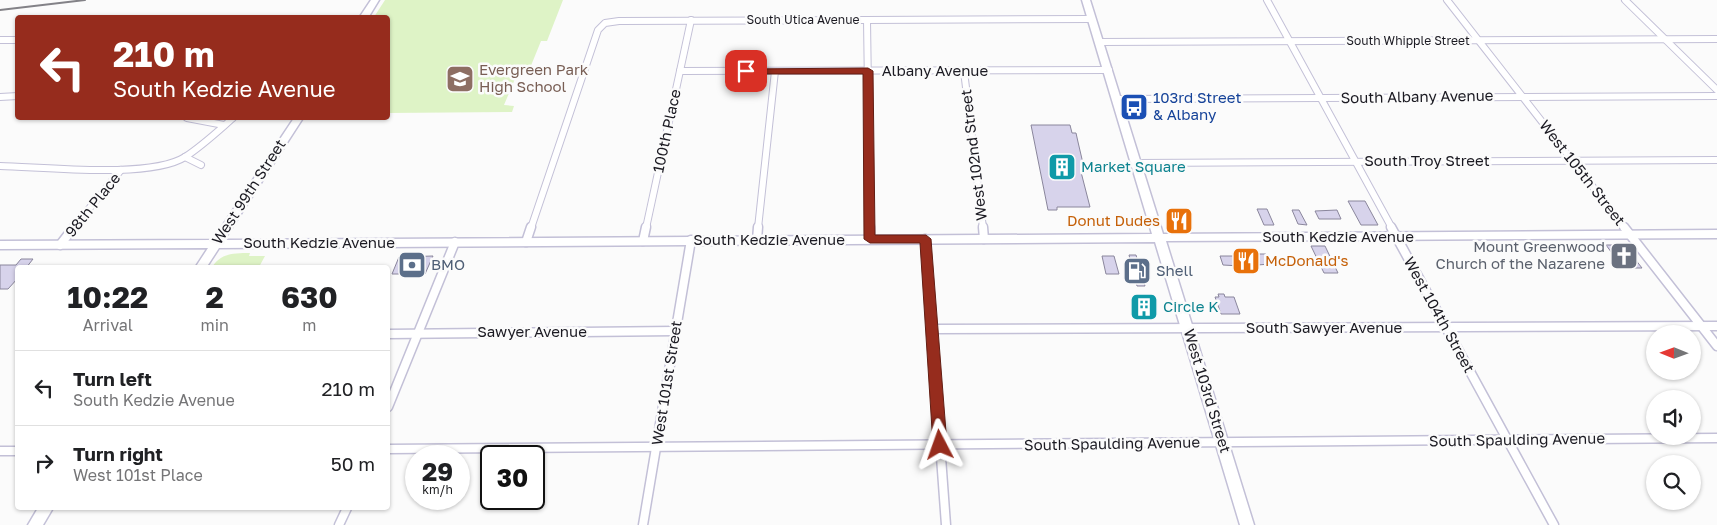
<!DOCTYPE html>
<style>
:root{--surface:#fff;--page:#f2f2f2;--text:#202124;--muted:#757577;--line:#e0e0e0}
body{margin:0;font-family:"Golos Text",sans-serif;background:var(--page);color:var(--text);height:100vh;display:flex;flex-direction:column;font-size:19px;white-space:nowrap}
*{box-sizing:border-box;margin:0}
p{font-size:16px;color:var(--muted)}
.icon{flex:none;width:28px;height:28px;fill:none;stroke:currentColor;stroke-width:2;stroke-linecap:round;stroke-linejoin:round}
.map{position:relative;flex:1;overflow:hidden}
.drawer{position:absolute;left:15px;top:265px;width:375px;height:245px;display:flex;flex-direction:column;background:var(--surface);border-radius:5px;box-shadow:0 1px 4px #0004}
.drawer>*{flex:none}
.hud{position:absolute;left:15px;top:15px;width:375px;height:105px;border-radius:5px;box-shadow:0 1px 4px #0004;background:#962c1d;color:#fff;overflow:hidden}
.needle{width:32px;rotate:271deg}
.buttons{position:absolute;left:1646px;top:325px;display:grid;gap:10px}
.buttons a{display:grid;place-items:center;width:55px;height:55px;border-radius:50%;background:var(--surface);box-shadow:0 1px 4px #0004;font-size:25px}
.speed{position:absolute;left:405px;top:445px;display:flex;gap:10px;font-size:25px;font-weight:700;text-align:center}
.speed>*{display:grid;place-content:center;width:65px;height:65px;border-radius:50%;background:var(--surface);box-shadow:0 1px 4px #0004;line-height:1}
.speed small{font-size:12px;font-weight:400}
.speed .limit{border:2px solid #111;border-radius:8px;background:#fff;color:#111}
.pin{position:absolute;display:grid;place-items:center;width:42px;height:42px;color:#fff;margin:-21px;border-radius:10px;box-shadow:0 2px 8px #0006}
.me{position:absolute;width:55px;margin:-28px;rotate:356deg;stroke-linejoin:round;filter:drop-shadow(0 0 4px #0008)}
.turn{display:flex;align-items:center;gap:18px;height:105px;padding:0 15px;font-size:22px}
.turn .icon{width:65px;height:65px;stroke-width:2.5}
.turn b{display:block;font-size:35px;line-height:42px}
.eta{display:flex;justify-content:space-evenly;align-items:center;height:85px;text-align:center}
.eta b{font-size:30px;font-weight:700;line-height:35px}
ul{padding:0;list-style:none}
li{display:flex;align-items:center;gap:15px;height:75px;padding:0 15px;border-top:1px solid var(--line)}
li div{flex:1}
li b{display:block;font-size:19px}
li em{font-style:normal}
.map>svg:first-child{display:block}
.green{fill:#def3c6}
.building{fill:#d7d3eb;stroke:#8a869c}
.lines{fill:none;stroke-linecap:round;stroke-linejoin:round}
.street-far1-casing{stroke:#c3c0d7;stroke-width:8}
.street-casing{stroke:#c3c0d7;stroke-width:11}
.secondary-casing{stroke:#c3c0d7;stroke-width:3}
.street-far1{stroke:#fff;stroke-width:6}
.street{stroke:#fff;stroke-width:8}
.secondary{fill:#fff;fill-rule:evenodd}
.rail{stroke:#838287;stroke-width:2}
.route{fill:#962c1d;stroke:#621d13}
.labels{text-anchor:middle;stroke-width:5;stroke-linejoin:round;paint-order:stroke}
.far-street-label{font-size:12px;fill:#1b1a22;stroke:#fbfbfb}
.education-label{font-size:15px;fill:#785e54;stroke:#fbfbfb;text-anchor:start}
.street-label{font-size:15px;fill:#1b1a22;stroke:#fbfbfb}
.transit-label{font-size:15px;fill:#164399;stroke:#fbfbfb;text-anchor:start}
.culture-label{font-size:15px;fill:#0d838f;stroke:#fbfbfb;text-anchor:start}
.food-label{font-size:15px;fill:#c56008;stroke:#fbfbfb;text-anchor:end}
.worship-label{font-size:15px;fill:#5b616d;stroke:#fbfbfb;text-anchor:end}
.service-label{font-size:15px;fill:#4e5e75;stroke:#fbfbfb;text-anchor:start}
</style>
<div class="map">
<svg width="1717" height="525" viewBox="0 0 1717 525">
<rect width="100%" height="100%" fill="#fbfbfb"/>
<g class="green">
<polygon points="385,0 563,0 547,41 541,41 528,73 517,74 504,105 514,106 512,112 388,113 388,18 374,17"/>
<path d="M250,253l-1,3h16l-6,11h-47c9,-14 22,-14 38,-14z"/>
</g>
<g class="building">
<polygon points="1031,125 1070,125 1072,133 1076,133 1078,142 1085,172 1081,172 1090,207 1057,207 1057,210 1048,210"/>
<polygon points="1348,201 1365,201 1378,225 1361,225"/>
<polygon points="1257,209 1267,209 1274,225 1264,225"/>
<polygon points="1292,210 1299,210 1307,225 1298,224"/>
<polygon points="1337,210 1341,219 1319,219 1315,211"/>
<polygon points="1606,245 1624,245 1642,268 1623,268"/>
<polygon points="1311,246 1325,246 1338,273 1324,273"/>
<polygon points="1234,254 1266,254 1271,264 1257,265 1258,267 1223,265 1220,256 1234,256"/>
<polygon points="1129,255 1136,255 1145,286 1137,286"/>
<polygon points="433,256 425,274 392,274 399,257"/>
<polygon points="1102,256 1114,256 1119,274 1106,274"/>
<polygon points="21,259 33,259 26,268 18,268 18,278 8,289 0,289 0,265 16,265"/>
<polygon points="1218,294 1224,294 1225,297 1234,297 1240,314 1221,314 1215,297 1219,297"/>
<polygon points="1152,303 1154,311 1135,311 1133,304"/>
</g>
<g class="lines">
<defs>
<g id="street-far1">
<polyline points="1267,0 1392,228"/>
<polyline points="1447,0 1625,228"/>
<polyline points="1625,0 1717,90"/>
<polyline points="867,20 870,228"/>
<polyline points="0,40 18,40"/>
<polyline points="1100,42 1717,39"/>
<polyline points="680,71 1109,70"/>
<polyline points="964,71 983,228"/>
<polyline points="0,97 18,96"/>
<polyline points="1118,99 1717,96"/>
<polyline points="187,118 224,125"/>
<polyline points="185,157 201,165"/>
<polyline points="1138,163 1717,160"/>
<path d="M0,166c44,1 150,13 185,-9 17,-11 33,-26 48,-39"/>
<polyline points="73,228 121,170"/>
<polyline points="531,228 598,30 605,23 619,21 1092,19"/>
<polyline points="646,228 691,20"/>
<polyline points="758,228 775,71"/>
</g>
<g id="street">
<polyline points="870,227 870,239"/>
<polyline points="983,227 984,239"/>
<polyline points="1391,227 1554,525"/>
<polyline points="1624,227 1717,346"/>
<polyline points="925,239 946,525"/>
<polyline points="757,240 758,227"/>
<polyline points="643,241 646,227"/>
<polyline points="526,242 531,227"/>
<polyline points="60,245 74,227"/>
<polyline points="932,329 1717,326"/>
<polyline points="388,334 676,331"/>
<polyline points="388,407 455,242"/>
<polyline points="388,449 1717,438"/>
<polyline points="0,451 18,451"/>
<polyline points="339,525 347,508"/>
<polyline points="643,525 691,240"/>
</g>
<g id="secondary">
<polygon points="371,0 379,0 368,18 359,18"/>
<polygon points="1082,0 1090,0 1163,234 1717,230 1717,238 1166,241 1254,525 1240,525 1155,242 219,248 206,268 195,268 208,248 0,249 0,241 213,240 294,118 303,118 224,240 1152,234"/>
<polygon points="38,508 53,508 43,525 28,525"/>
</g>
</defs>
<use href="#street-far1" class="street-far1-casing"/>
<use href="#street" class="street-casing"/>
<use href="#secondary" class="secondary-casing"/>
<use href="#street-far1" class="street-far1"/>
<use href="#street" class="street"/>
<use href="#secondary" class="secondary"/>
<polyline class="rail" points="0,10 85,0"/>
</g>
<polygon class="route" points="868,68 873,71 875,235 926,235 931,239 947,445 945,449 940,451 935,449 933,445 920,243 870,243 864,239 863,74 746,74 742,71 746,69"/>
<defs>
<symbol id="school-square" viewBox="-11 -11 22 22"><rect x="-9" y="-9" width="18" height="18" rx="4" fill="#8d6e63" stroke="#fbfbfb"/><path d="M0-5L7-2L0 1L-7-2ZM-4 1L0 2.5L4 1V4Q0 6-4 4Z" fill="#fff"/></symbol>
<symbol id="bus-square" viewBox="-11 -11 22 22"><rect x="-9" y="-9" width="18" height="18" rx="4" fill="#1a4fb4" stroke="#fbfbfb"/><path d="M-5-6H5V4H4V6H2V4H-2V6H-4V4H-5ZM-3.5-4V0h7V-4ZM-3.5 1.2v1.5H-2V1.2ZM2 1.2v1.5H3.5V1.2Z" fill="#fff"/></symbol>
<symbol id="building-square" viewBox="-11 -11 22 22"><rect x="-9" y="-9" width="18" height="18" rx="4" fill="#0f9aa8" stroke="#fbfbfb"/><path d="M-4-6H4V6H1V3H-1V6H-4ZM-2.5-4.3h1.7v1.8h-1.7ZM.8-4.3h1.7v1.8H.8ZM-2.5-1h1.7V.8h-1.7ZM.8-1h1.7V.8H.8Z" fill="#fff"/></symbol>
<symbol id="restaurant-square" viewBox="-11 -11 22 22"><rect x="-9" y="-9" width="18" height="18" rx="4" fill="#e8710a" stroke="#fbfbfb"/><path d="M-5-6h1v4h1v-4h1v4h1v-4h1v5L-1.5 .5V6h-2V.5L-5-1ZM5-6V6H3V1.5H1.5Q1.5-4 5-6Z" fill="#fff"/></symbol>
<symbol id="church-square" viewBox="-11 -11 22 22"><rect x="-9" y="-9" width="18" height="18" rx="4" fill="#6b7280" stroke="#fbfbfb"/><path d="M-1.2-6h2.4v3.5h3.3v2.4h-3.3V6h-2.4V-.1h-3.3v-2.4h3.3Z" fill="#fff"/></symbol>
<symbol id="bank-square" viewBox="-11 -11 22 22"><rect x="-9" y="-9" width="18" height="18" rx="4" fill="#5c6f8a" stroke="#fbfbfb"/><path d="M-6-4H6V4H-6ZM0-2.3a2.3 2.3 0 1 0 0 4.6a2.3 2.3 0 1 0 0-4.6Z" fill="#fff"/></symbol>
<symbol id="fuel-square" viewBox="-11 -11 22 22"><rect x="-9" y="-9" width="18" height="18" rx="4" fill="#5c6f8a" stroke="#fbfbfb"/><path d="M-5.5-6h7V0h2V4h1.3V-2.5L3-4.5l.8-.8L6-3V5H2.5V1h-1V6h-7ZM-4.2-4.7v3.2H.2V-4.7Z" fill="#fff"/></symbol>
</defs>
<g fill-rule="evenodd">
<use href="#school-square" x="444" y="63" width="32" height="32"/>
<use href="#bus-square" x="1118" y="91" width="32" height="32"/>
<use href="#building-square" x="1046" y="151" width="32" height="32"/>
<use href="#restaurant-square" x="1163" y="205" width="32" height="32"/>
<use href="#church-square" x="1608" y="240" width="32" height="32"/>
<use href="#restaurant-square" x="1230" y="245" width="32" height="32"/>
<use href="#bank-square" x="396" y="249" width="32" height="32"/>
<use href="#fuel-square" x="1121" y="255" width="32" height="32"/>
<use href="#building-square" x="1128" y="291" width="32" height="32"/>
</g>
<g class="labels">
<g class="far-street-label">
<text x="803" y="24">South Utica Avenue</text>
<text x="1408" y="45">South Whipple Street</text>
</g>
<g class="education-label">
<text x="479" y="75">Evergreen Park<tspan x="479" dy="17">High School</tspan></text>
</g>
<g class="street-label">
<text x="935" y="76">Albany Avenue</text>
<text transform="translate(1417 97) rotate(-1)" y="5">South Albany Avenue</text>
<text transform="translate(667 131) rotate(-78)" y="5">100th Place</text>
<text transform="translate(974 155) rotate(-97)" y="5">West 102nd Street</text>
<text x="1427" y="166">South Troy Street</text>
<text transform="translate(1582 173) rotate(52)" y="5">West 105th Street</text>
<text transform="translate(249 192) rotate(-57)" y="5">West 99th Street</text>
<text transform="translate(93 205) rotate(-51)" y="5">98th Place</text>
<text x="1338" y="242">South Kedzie Avenue</text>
<text x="769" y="245">South Kedzie Avenue</text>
<text x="319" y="248">South Kedzie Avenue</text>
<text transform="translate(1439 315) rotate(61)" y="5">West 104th Street</text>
<text x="1324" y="333">South Sawyer Avenue</text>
<text x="532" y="337">Sawyer Avenue</text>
<text transform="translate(667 383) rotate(-81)" y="5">West 101st Street</text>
<text transform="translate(1207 391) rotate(73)" y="5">West 103rd Street</text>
<text transform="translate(1517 440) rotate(-1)" y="5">South Spaulding Avenue</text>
<text transform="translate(1112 444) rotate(-1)" y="5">South Spaulding Avenue</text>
</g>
<g class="transit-label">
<text x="1153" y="103">103rd Street<tspan x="1153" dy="17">&amp; Albany</tspan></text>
</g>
<g class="culture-label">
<text x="1081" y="172">Market Square</text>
<text x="1163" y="312">Circle K</text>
</g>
<g class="food-label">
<text x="1160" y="226">Donut Dudes</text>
<text x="1265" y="266" text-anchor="start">McDonald's</text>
</g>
<g class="worship-label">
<text x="1605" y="252">Mount Greenwood<tspan x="1605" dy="17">Church of the Nazarene</tspan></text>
</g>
<g class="service-label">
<text x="431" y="270">BMO</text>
<text x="1156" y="276">Shell</text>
</g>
</g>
</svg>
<div class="buttons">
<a><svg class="needle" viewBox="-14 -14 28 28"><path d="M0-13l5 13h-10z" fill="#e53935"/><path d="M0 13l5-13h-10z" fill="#757577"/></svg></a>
<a><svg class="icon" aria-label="sound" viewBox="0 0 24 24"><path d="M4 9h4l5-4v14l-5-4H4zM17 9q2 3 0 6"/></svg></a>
<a><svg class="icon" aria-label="search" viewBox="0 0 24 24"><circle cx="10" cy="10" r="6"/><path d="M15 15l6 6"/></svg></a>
</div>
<div class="speed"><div>29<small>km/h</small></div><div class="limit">30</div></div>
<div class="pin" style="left:746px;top:71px;background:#d93025"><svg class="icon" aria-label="arrive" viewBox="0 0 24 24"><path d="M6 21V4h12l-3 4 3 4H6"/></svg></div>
<svg class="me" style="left:940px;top:445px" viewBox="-20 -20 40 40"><path d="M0-17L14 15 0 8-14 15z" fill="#962c1d" stroke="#fff" stroke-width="4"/></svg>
<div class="hud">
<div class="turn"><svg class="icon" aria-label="left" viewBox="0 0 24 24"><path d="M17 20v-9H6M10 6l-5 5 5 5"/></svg><div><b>210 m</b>South Kedzie Avenue</div></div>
</div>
<section class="drawer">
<div class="eta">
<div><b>10:22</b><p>Arrival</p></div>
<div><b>2</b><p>min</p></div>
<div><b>630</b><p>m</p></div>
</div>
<ul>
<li><svg class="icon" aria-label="left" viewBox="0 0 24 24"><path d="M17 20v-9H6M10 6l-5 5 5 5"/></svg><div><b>Turn left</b><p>South Kedzie Avenue</p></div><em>210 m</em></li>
<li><svg class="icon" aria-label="right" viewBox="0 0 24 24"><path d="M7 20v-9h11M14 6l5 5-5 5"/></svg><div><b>Turn right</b><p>West 101st Place</p></div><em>50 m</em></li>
</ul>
</section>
</div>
